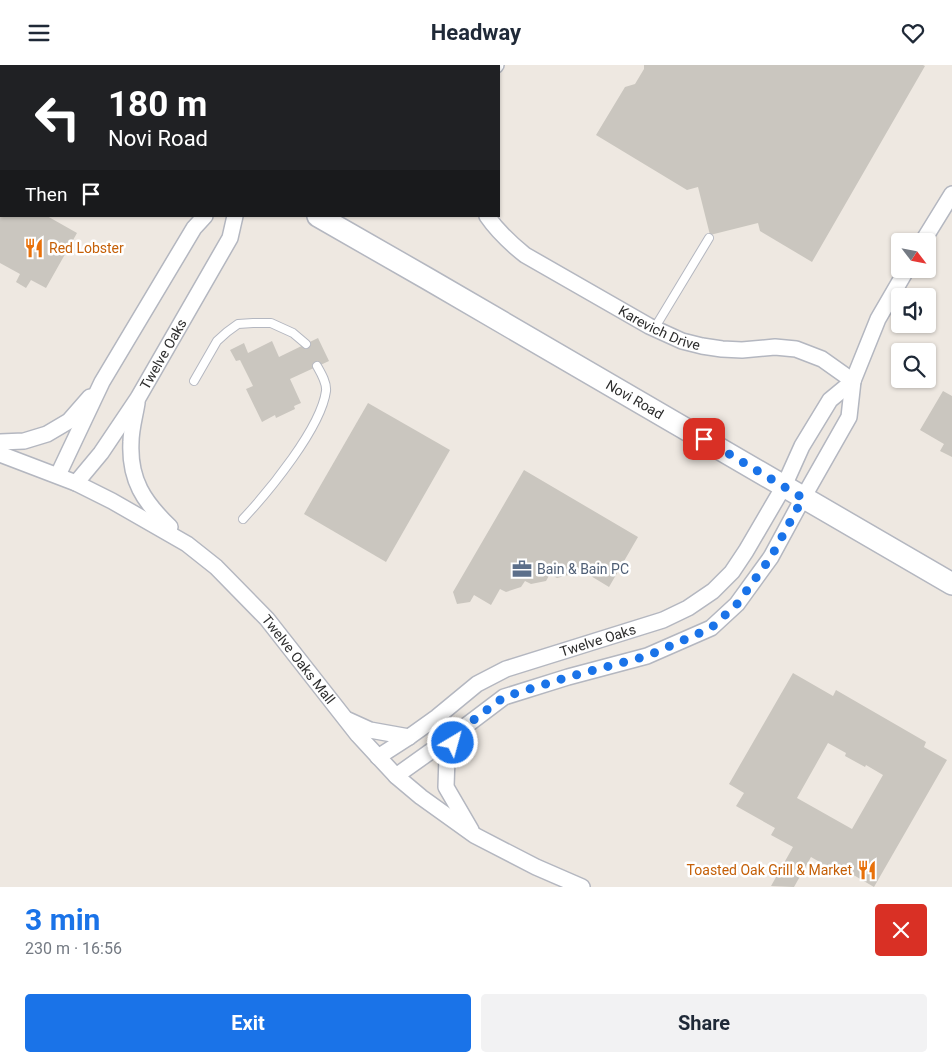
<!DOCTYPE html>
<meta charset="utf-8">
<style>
:root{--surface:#fff;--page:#f2f2f3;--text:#1f2937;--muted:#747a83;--accent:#1a73e8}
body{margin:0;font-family:Roboto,sans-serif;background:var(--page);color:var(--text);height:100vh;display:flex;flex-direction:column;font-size:19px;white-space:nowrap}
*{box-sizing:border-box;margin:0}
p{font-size:16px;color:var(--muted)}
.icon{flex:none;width:28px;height:28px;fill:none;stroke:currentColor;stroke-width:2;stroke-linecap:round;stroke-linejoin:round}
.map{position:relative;height:822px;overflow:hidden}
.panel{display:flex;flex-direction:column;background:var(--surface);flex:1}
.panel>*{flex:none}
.top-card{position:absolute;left:0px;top:0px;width:500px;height:152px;box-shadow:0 1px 4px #0004;background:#202124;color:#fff;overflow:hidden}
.needle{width:32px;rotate:122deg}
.tools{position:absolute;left:891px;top:168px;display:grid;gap:10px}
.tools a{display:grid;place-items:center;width:45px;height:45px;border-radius:5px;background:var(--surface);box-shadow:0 1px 4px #0004;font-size:25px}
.pin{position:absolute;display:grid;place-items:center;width:42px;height:42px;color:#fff;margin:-21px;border-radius:10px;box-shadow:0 2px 8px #0006}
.me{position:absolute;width:55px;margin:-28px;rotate:37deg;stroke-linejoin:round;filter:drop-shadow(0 0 4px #0008)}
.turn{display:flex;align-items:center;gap:18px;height:105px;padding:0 25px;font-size:22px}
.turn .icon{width:65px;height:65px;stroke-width:2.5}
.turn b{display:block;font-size:35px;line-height:42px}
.then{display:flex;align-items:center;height:48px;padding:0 25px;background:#0003;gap:10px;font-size:19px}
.round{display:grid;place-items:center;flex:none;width:52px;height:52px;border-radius:5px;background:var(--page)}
.head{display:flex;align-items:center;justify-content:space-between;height:85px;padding:0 25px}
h1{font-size:30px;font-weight:700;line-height:38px;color:var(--accent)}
.cta{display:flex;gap:10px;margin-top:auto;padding:10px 25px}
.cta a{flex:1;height:58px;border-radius:5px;background:var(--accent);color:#fff;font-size:20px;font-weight:700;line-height:58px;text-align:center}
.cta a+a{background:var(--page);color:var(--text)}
header{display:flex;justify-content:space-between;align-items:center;height:65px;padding:0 25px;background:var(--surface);font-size:22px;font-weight:700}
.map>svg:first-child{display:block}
.building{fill:#cac6bf;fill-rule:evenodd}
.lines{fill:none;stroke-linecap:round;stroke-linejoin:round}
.lane-casing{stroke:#b4b7c0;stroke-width:10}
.street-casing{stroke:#b4b7c0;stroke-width:18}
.secondary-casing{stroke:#b4b7c0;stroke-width:24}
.lane{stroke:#fff;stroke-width:8}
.street{stroke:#fff;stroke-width:15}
.secondary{stroke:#fff;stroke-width:21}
.route{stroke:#1a73e8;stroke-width:9;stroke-dasharray:0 16.2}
.labels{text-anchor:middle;stroke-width:5;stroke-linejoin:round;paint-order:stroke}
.food-label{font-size:14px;fill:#c56008;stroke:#fff;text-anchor:start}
.street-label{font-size:14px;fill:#2d2d2d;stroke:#fff}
.service-label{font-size:14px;fill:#4e5e75;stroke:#fff;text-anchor:start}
</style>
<header><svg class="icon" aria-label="menu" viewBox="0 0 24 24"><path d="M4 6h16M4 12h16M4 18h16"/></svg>Headway<svg class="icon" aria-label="heart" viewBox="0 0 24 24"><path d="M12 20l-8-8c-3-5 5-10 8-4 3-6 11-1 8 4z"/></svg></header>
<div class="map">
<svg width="952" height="822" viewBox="0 0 952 822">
<rect width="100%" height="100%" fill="#eee8e1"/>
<g class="building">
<polygon points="644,0 923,0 925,1 812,197 760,166 758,158 710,170 698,122 687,125 596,70 625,22 635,19 644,4"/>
<polygon points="0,151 47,151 77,168 46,223 31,215 26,223 16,217 20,209 0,198"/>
<polygon points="318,273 329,296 290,314 301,338 294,341 295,344 276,353 275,350 262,357 246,324 253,321 240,295 236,296 230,285 244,278 248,288 272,276 279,292"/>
<polygon points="943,326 952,331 952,392 940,386 944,379 920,365"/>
<polygon points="368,338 450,385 386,497 304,449"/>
<polygon points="524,405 638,472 609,522 576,502 572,509 557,513 550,509 546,516 531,519 525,516 521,522 506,527 500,524 491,540 474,530 470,537 457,539 453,527"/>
<path d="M793,608l40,23 3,-6 90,52 -2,5 23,13 -73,127 -41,-24 -3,5 -19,-11 -17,30 -23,-1 22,-39 -22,-12 4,-7 -39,-22 8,-13 -15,-9zM828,678l18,10 -1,3 20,11 1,-2 17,10 -31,54 -55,-31z"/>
</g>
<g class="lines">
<defs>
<g id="lane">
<polyline points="654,264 709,173"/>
<polyline points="194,316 217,276 227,267 238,259 253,258 271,258 293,268 306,279"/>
<path d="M243,454c26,-28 78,-91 83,-128 1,-8 -5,-18 -9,-25"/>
</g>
<g id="street">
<polyline points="281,0 283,1"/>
<polyline points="307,1 308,0"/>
<polyline points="495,1 496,0"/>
<path id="s1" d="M487,151c11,16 23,27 38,39l124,71 33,15 20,5 20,3 20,1 33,-3 21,2 26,10 31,22"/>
<polyline points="923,176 952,129"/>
<path d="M137,338c-2,13 -6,26 -6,39 -2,38 13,60 39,85"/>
<polyline points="0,377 24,376 47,369 69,356 90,332"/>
<path id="s2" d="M0,389l76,29 36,18 75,43 29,23 51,52 91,116 38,41 25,21 53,38 62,32 46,20"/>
<polyline points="58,410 102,317 194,163 205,151"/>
<path id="s3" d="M76,418l25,-30 37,-55 92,-160 5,-22"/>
<polyline points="348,655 370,665 409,672"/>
<polyline points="459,667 447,691 446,722 471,765"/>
<path id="s4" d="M378,692l31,-20 28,-20 40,-33 29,-15 157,-49 25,-12 25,-17 19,-19 14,-21 38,-65 18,-40 28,-46 23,-19"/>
<polyline points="396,711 459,666 504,632 568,612 647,591 711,563 737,539 771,492 803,433 849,352 853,316 878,254 907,204"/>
</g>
<g id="secondary">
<polyline points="56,0 58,1"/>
<path id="s5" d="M318,151l110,63 524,305"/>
</g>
</defs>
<use href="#lane" class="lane-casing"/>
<use href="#street" class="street-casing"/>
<use href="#secondary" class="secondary-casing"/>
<use href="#lane" class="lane"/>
<use href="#street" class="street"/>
<use href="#secondary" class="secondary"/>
</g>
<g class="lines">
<polyline class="route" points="453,678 459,666 504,632 568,612 647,591 711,563 737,539 771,492 803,433 704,374"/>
</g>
<defs>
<symbol id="restaurant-bare" viewBox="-9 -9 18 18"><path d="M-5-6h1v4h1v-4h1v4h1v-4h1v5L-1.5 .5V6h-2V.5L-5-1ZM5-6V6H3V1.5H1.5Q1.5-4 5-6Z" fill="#e8710a" stroke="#fff" stroke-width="2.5" paint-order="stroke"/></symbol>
<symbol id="office-bare" viewBox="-9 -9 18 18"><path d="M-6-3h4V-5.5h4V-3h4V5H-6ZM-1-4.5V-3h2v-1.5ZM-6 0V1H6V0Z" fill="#5c6f8a" stroke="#fff" stroke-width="2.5" paint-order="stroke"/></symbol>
</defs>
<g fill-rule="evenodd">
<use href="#restaurant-bare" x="20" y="169" width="28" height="28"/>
<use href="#office-bare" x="508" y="490" width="28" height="28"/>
<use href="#restaurant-bare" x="853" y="791" width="28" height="28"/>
</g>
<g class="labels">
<g class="food-label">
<text x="49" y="188">Red Lobster</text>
<text x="852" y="810" text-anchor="end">Toasted Oak Grill &amp; Market</text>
</g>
<g class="street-label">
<text dy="5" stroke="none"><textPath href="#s1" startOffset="208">Karevich Drive</textPath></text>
<text dy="5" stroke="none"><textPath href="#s3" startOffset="156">Twelve Oaks</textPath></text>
<text dy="5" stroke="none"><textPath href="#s5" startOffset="366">Novi Road</textPath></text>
<text dy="5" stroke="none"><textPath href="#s4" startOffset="252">Twelve Oaks</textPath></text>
<text dy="5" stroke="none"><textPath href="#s2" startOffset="369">Twelve Oaks Mall</textPath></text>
</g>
<g class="service-label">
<text x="537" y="509">Bain &amp; Bain PC</text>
</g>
</g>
</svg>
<div class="tools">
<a><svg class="needle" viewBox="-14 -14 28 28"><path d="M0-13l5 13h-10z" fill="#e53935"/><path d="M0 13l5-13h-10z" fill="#747a83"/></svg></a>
<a><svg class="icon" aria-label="sound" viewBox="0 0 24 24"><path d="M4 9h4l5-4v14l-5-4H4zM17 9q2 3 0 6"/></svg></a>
<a><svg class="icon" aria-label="search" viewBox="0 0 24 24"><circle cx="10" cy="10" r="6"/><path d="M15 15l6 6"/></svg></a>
</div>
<div class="pin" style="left:704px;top:374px;background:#d93025"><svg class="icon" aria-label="arrive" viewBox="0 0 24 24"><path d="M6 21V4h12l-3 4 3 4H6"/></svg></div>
<svg class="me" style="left:453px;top:678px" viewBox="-20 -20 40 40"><circle r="17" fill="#1a73e8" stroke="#fff" stroke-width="3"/><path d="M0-11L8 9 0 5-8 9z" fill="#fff"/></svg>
<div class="top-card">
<div class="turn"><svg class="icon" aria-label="left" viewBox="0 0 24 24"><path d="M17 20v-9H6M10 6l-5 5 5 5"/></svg><div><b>180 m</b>Novi Road</div></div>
<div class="then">Then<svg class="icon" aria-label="arrive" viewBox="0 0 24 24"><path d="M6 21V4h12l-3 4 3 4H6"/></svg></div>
</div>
</div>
<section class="panel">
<div class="head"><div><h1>3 min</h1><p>230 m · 16:56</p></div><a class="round" style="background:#d93025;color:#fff"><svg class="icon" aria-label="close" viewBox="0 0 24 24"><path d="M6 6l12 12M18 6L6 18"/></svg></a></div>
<div class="cta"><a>Exit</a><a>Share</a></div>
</section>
